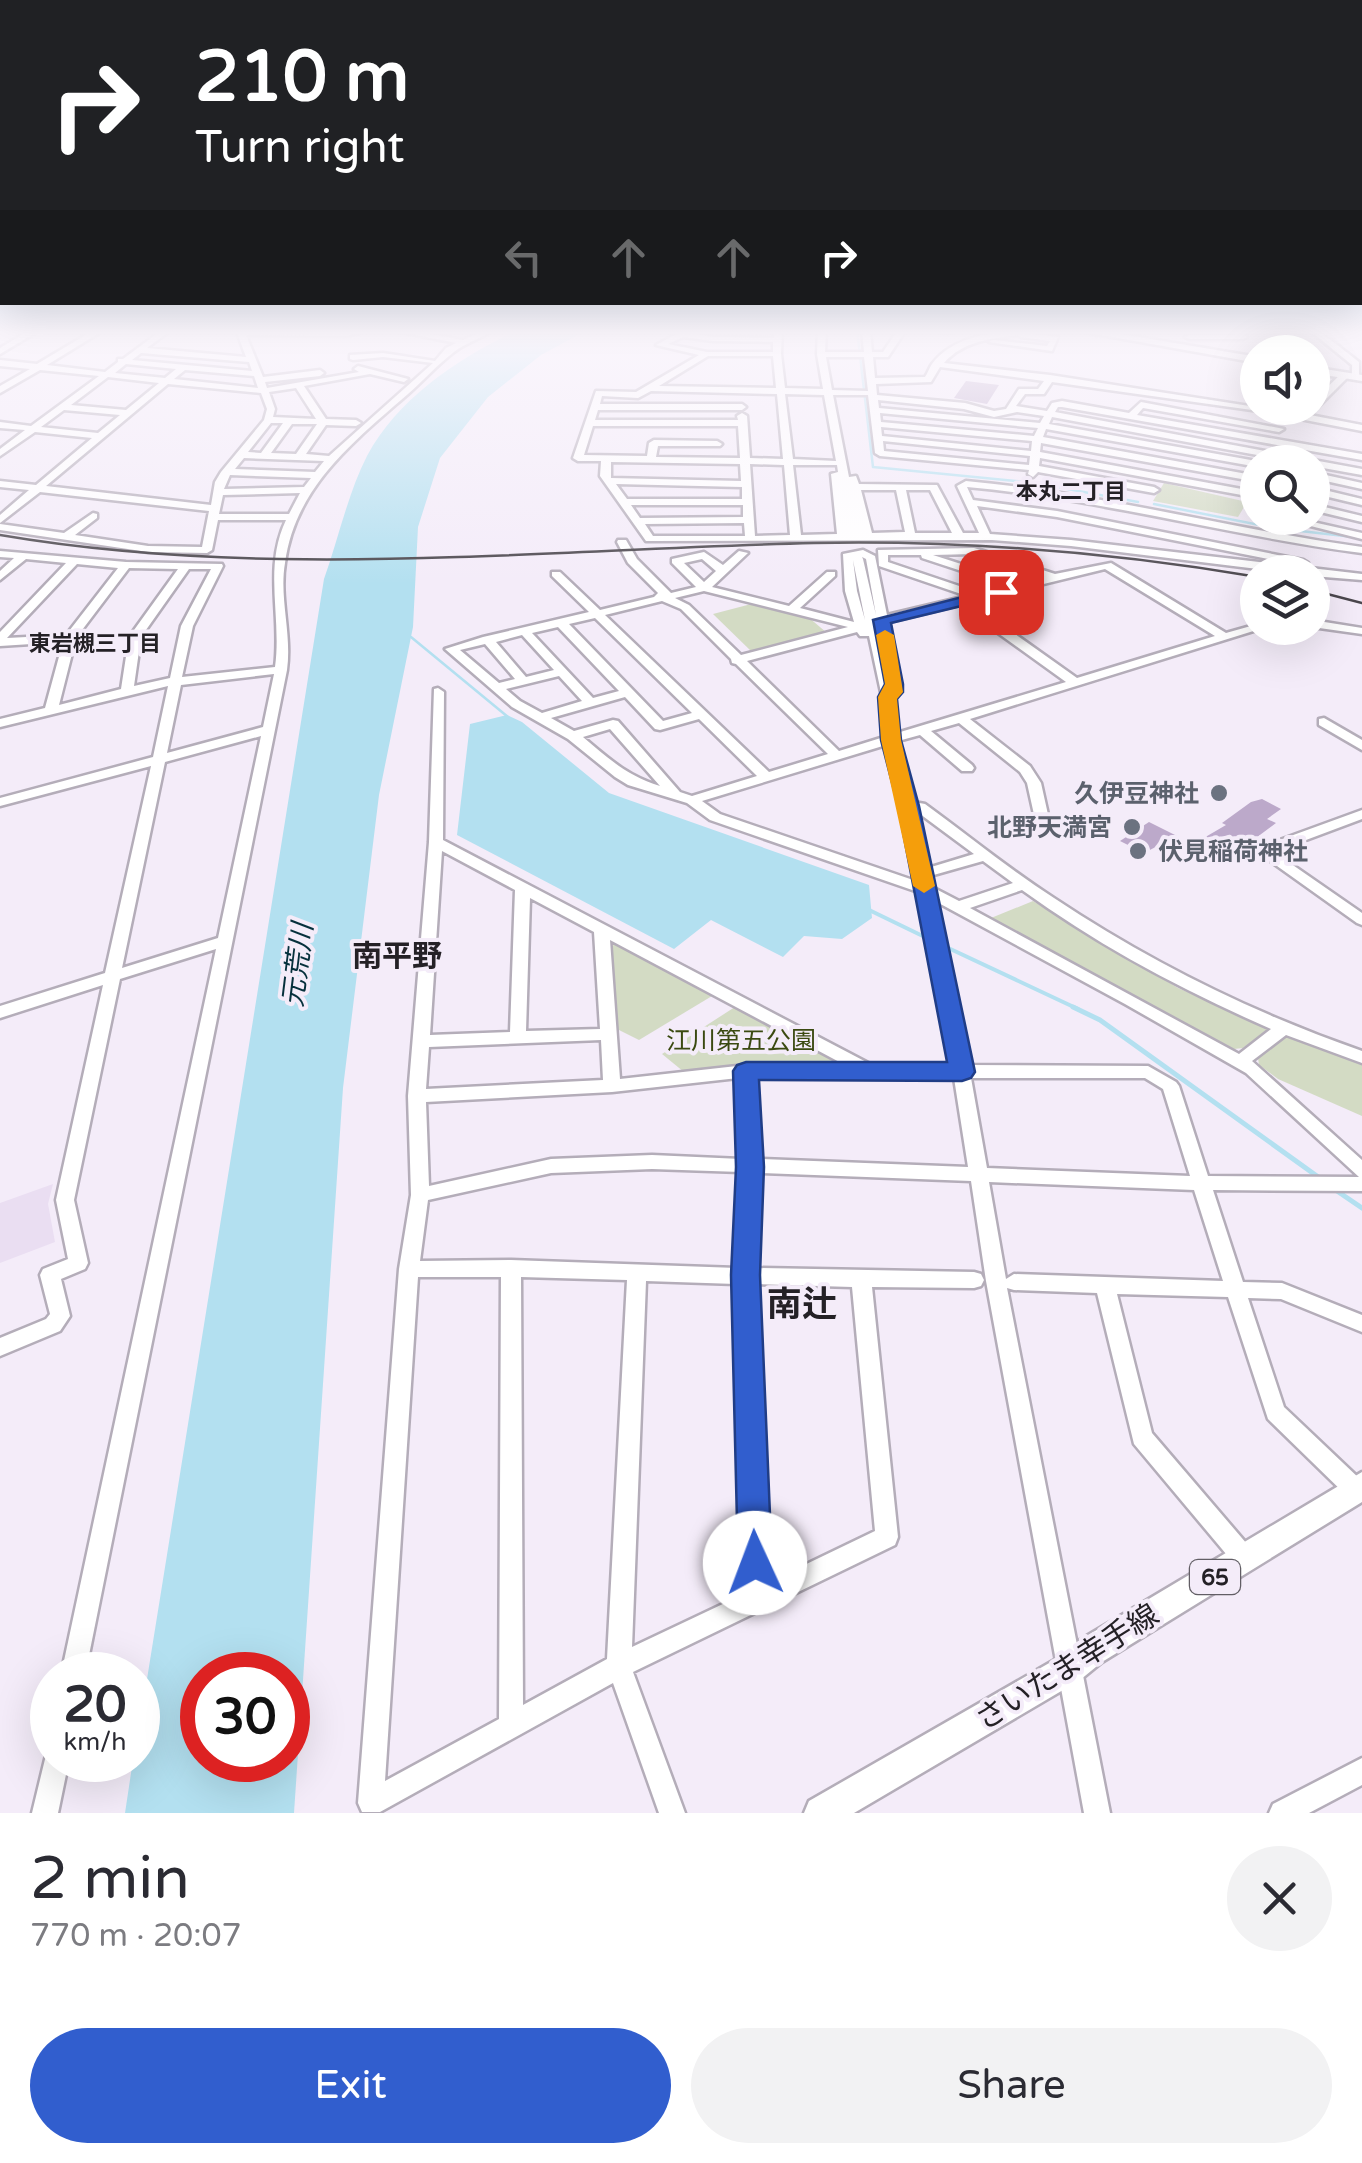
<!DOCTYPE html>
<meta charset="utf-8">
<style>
:root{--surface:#fff;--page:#f2f2f3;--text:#2b2b33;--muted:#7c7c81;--accent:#315ece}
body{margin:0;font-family:"Varela Round","Noto Sans JP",sans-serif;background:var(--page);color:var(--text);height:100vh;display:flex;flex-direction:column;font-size:38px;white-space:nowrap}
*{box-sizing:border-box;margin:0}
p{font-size:32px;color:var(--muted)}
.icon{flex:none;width:55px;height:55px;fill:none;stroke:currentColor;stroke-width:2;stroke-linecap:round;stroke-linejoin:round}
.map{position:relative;height:1813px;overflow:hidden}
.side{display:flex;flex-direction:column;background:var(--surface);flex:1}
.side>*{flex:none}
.guide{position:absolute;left:0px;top:0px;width:1362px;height:305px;box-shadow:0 10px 40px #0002;background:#202124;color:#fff;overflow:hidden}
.tools{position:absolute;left:1240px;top:335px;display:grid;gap:20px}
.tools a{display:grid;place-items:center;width:90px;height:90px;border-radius:50%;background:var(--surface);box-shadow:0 10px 40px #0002;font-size:50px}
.speed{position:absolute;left:30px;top:1652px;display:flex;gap:20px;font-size:50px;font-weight:700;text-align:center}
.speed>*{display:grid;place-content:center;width:130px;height:130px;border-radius:50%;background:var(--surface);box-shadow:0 10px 40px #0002;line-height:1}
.speed small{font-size:25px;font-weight:400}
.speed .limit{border:15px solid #d22;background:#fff;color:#111}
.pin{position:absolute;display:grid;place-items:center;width:85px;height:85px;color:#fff;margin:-42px;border-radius:20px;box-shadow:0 5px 15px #0006}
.me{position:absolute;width:110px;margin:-55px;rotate:358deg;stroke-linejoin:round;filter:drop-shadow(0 0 8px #0008)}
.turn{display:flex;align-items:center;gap:35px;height:210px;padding:0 30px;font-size:45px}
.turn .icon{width:130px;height:130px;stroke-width:2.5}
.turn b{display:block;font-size:70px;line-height:85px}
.lanes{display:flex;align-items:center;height:95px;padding:0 30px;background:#0003;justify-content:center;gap:50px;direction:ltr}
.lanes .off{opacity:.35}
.round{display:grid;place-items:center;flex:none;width:105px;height:105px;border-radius:52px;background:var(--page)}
.head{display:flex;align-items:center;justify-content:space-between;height:170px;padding:0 30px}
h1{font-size:60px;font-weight:600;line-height:75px}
.button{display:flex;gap:20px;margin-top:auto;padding:20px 30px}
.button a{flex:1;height:115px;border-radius:60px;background:var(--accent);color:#fff;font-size:40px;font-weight:600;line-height:115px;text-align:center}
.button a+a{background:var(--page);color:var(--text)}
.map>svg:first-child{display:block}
.built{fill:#eadef2}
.green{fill:#d3dbc4}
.water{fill:#b3e0f0;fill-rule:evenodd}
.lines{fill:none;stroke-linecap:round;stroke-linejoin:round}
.stream-far2{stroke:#b3e0f0;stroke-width:2.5}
.stream-far1{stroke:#b3e0f0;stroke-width:4}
.stream{stroke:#b3e0f0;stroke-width:5}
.building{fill:#bca9ca}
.minor-casing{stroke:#b4adb9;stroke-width:5}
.major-casing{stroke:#b4adb9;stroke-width:5}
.minor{fill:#fff;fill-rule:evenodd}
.major{fill:#fff;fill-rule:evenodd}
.rail{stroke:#4b474d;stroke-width:2.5}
.route{fill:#315ece;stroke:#203d86;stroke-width:2.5}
.slow{fill:#f59e0b}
.worship-dot{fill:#6b7280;stroke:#f4ecf9;stroke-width:4}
.labels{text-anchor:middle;stroke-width:8;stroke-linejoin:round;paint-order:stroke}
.far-neighbourhood-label{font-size:22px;font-weight:bold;fill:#242126;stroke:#f4ecf9}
.shield{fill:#f4ecf9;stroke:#625e65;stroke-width:2.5}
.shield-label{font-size:22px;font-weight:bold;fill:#242126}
.worship-label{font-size:25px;font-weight:bold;fill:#5b616d;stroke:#f4ecf9;text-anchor:end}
.park-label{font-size:25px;fill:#3b4a11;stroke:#f4ecf9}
.water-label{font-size:28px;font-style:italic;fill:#06303c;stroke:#f4ecf9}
.quarter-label{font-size:30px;font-weight:bold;fill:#242126;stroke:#f4ecf9}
.near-street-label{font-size:30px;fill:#242126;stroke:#f4ecf9}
.near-quarter-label{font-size:35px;font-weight:bold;fill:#242126;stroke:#f4ecf9}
</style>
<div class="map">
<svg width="1362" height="1813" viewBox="0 0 1362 1813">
<rect width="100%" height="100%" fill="#f4ecf9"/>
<polygon class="built" points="53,1184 48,1204 55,1242 0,1263 0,1203"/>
<g class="green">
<polygon points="1164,483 1247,502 1238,517 1153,501"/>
<polygon points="755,603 807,616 827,633 753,653 713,614"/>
<polygon points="1033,901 1178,988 1271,1028 1243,1048 1234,1049 991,918"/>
<polygon points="620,943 717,993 639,1040 617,1029 611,946"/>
<polygon points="738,1005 839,1059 836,1067 684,1072 662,1054"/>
<polygon points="1287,1036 1362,1065 1362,1116 1278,1079 1259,1065 1258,1058"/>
</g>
<g class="water">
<path d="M518,330h69l-46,25 -53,42 -48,61 -22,69 -5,100 -34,168 -36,293 -49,725h-169l8,-53h5v-25l186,-1156c14,-39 24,-86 43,-123 31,-58 93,-99 151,-126zM202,1675h86v85h-86z"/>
<polygon points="507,715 522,722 609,793 869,885 872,918 842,939 804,936 783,957 711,920 674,949 457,835 470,724"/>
</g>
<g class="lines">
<g class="stream-far2">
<polyline points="857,330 873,467 1035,483 1138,502"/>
<polyline points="1154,504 1274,528 1362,538"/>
<polyline points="411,637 508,717"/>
</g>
<g class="stream-far1">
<polyline points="867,909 931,940"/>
<polyline points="944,946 1078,1009"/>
</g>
<g class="stream">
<polyline points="1073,1007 1100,1020 1321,1179"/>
<polyline points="1337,1191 1362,1208"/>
</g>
</g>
<g class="building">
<polygon points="966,381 999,385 987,404 954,398"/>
<polygon points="1262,799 1281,809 1267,819 1276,823 1241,849 1247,852 1236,859 1202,839 1226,825 1222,823 1251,802"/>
<polygon points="1149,822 1177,836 1144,853 1120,841"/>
</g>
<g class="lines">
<defs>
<g id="minor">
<polygon points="30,330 40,330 0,354 0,348"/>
<path d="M94,330h10l-57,35 58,7 13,-10v-3h5l39,-29h9l-24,18 99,9 -10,-27h136l-26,6 -100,-1 17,42 57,-7 4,3 -4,3 -55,6 2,6 92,-16 -5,-3 4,-3 50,13 -4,3 -34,-8 -66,12 22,33 30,1 5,3 -5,3 -30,-1 -20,29 23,2 104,-93 -50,-6 -30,3 -3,-1v-4l33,-2 52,8 11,-13 10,-5 -65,-13h17l55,10 21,-10h10c-12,8 -29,13 -40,22 -16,12 -30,28 -46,42 -54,47 -113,93 -123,169 -6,35 7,71 2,107l-202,1005h-24l155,-726 -96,30 -46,221 14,63 -3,6 -24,10 9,37 -10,15 -60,25v-18l46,-19 4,-5 -10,-39 3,-6 25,-10 -12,-59 47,-215 -103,33v-12l105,-33 46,-207 -151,40v-8l153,-41 15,-71 -168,41v-8l45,-11 18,-66 -63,4v-14l66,-69 -40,-4 -26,21v-9l14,-13 -14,-1v-6l126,11 96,2 1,2 -30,60 -11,51 93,-10c7,-50 -12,-99 11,-147h-68l-6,30 -5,3 -59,-1 -148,-22v-6l64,9 29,-20 4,1v4l-22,17 73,11 54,1 7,-36 -169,-19 -40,31v-8l29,-25 -29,-3v-6l36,4 56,-47 -57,-6 -35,24v-7l25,-19 -25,-2v-6l31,4 68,-50 -59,-6 -40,23v-7l30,-17 -30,-3v-6l37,4zM141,353l108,9 3,9 -120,-11zM126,364l50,5 -11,9 -50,-5zM185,370l69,6 4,12 -84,-9zM108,377l51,6 -33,27 -55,-5zM168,384l93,9 6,16 -3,11 -43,52 -6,10 -4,23 -165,-19zM296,388l20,31 -43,-2 2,-8 -6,-17zM64,410l56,5 -22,18 -57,-6zM271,423h12l-22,30 -13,-1zM292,424h25l-21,30 -25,-1zM244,458l80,3 -9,11 -80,-3zM230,475l81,3 -7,9 -80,2zM300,493l-11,21h-70l4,-19zM77,564l41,4 -52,67 -59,3zM129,568l49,1 -49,68 -8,52 -62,16 17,-67zM189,569h22l-30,57 -11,52 -36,8 7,-49zM274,674l-11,53 -96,26 14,-68zM261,736l-43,202 -96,30 43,-206z"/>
<path d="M684,330h10l-4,3 23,4 61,1v-8h8l-1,24 4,34 38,1 -6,-35 1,-24h8l-1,22h39l-2,-22h8l2,22h11l15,-22h8l-18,27h-15l2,21 50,-1c3,-4 4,-9 7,-13 22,-30 69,-34 103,-34l-9,3 32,4 -6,14 -63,-9 4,-2 54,6 3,-5 -29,-4 -4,-2c-27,4 -54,6 -73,28l106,12 251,39 6,-6h5v-6l30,-29h6v4l-38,38 52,10v6l-103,-20 -207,-29 -8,12h-19l-9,12 31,5 5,-8 10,-2 67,12 12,-11 143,27 -5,3 -136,-24 -6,7 225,39v6l-300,-53h-4l-3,5 307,57v6l-50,-9v-4h-17l-243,-45 -3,7 213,38h-4v5l-212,-38 -3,8 215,39v6l-217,-39 -1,9 218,40v6l-218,-40 -1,8 115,21 5,3 -5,3 -116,-21 -5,5 -5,-3 1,-4 -149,-14 -5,-3 -7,-58h-35l16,82 7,-1 3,8 78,1 26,48h16l-22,-47 9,-5c134,12 263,48 396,66v6c-132,-17 -261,-54 -395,-66l6,13 84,11 246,49 5,3 -5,3 -246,-49 -80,-11 13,28 81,6 291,34v6l-50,-4v-4h-29l-212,-26 -79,-6 -346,1 -46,-65 1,-15h-23l-5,-3 23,-67 40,1 63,-37 -43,-10zM683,337l30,4 60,1v10h-66l-39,-8zM708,356h65l3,32 -117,-2zM826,357h38l4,34 -36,-1zM940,367l104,14 -6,8h-19l-13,20 -12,2 -29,-8 -88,-8 -1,-11 55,-2zM651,391l126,3 6,65 -33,-1 -3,-42 -5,-3 -5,3 1,4h-143l3,-10h144l4,-3 -4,-3h-142l2,-8 36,2zM785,394l39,1 12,66 -43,-2zM878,400l86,9 30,8 23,-5 27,4 -4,7 -161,-15zM880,413l158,15 -4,8 -153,-14zM593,426h145l2,32 -84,-1 2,-11h62l2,-2 -5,-3 -63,-1 -5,3 -2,13 -63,-1zM881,427l151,14 -1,10 -149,-15zM883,441l147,15 -1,9 -145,-14zM611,462l129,2 1,17 -130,-3zM750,464l34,1 6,70 -35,1zM793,465h44l1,7 -7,2 6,60 -36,1zM616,484l126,3v12h-115zM861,490h35l9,42 -33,1zM906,490h24l22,43h-37zM631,505h112v12l-103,1zM744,523l1,13h-92l-8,-12z"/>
<path d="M934,330h23c-5,4 -18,4 -23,0z"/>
<polygon points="1101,330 1122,330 1096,335 1092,333"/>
<polygon points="1231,330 1240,330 1247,337 1243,339 1189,339 1185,337 1189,335 1235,335"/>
<polygon points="1309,330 1318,330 1359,362 1359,379 1352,377 1352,365"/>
<polygon points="1268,346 1276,352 1268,352 1264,348"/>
<polygon points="1312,472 1362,483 1362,489 1312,478"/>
<polygon points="1312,487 1362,499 1362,505 1312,493"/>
<polygon points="1312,504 1362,516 1362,522 1312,510"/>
<polygon points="1279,518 1295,518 1362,533 1362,539"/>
<path d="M618,540h8l11,19 34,34 25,-6 -24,-24v-4l32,-7 19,13 16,-14 9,2 -36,34 77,19 38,-34h8v4l-35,32 54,14 -9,-31 -2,-37 20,-4 12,6 12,59 80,-19 -88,-30 -1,-16 96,-2 81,26 56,-11 115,70 32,-9v4h5l-293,91 60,47 11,17 10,45 -2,3 -5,1 -7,-4 -10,-45 -7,-11 -61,-49 -28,8 41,34 2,3 -2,3h-10l-42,-36 -22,6 16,61 11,2c44,32 84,65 129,94 96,64 199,115 308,153v12l-76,-28 -34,26 110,99v31l-149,-1 30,92 39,1 80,32v17l-81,-33 -33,-1 36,109 78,74v17l-6,2 -8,-3 -80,-78 -40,-122 -111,-3 35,139 101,118 3,8 -3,8 -8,3 -8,-3 -103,-123 -37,-151 -83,-3 -7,-2 103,525h-26l-98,-532 -15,-100 -212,-8 -3,95 218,4 7,2 3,6 -3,6 -7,2 -102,-1 26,250 -3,8 -262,127 52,141h-26l-46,-130 -233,129h-18l-4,-9 41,-534 12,-74 -3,-99 21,-254 5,-153 4,-1 6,4 -1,148 429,225h80l-34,-173 -208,-72 -23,-17 -59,-18 -13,-8 -47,-38 -56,-32 -67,-58 38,-12 106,-25 -37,-36v-4h8l40,38 54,-13 4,-4 -30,-30 -11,-21zM973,554l69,23 -22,6 -87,-28zM888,555h33l1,3 85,28 -27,7 -92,-31zM862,557l4,2 10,56 -13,-56zM702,559l14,12 -12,11 -20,-19zM853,560l12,60 -8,-29zM1105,569l110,67 -138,42 -107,-76zM704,591l144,36 -107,28 -52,-50 -14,-7zM662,601l19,8 50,50 1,4 4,1 92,90 -59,18 -164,-157zM959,605l107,77 -169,51 -7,-54h7l2,-3 -10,-54zM595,618l97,95 -29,8 -94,-97zM558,627l61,64 -26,7 -61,-65zM857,632l3,4h9l13,61 2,40 -45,14 -92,-90zM522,635l32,35 -28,7 -30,-35zM485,644l30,35 -16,4 -39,-33zM559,676l23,25 -40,12 -22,-12 -14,-12zM625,697l30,32 5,1 39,-11 58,57 -65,20 -12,-4 -62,-71 -5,-1 -39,11 -23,-13zM610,729l50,57c-33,-10 -52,-28 -77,-49zM886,745l30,136 -196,-67 -18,-13zM916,811l58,43 -46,14zM442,851l73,39 -5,142 -80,3zM983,861l30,22 -54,18 -27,-14 -2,-11zM1022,890c77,56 162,101 249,139l-32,25 -269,-146zM530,898l64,34 6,97 -74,2zM935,901l190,103 121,69 113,104 -151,-1 -29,-90 -3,-4 -28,-16 -179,-1zM610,940l235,125h-99l-126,14zM601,1040l2,40 -177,9 3,-42zM755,1077l199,1 14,89 -209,-8zM738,1078l3,81 -89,-4 -101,4 -122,27 -3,-84 186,-10zM971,1078h174l18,11 27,87 -203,-8zM652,1169l89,3 -4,96 -226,-8 -91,1 8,-61 123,-27zM989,1182l205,8 29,91 -209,-7 -8,5zM418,1277h83l-2,442 -114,62zM521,1277l106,3 -20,379 -84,46zM646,1281l90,3 8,310 -112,53zM756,1284l96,3 23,244 -108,52z"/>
<polygon points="1312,620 1362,628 1362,634 1312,627"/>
<polygon points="1324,718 1362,740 1362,750 1319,725 1319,719"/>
<polygon points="1362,810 1362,819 1274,852 1362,913 1362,925 1357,923 1256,851 1258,848"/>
<polygon points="52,1749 52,1760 69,1760 58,1813 32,1813 47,1751"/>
<polygon points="1362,1758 1362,1785 1309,1813 1269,1813 1273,1804"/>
</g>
<g id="major">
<polygon points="1073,330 1097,330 1258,357 1258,363"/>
<polygon points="1312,367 1362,375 1362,381 1312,373"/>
<polygon points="1362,1472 1362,1502 1102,1662 1080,1680 854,1813 804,1813 809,1801 1058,1658 1080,1640"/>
</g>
</defs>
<use href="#minor" class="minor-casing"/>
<use href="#major" class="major-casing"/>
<use href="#minor" class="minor"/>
<use href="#major" class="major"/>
<g class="rail">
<path d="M0,535c269,46 544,14 814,8 150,-3 297,9 444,34"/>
<polyline points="1312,590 1362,603"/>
</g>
</g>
<linearGradient id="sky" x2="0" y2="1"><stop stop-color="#93c6eb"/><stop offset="0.57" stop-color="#faf6fc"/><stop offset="1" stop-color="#faf6fc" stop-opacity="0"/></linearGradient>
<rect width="1362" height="584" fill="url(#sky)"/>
<polygon class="route" points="1001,587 1007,588 1007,595 891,623 903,684 903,692 897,699 901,740 919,806 975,1072 971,1078 962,1081 759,1080 764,1167 760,1275 772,1563 767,1575 755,1580 743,1575 738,1563 731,1275 736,1167 733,1071 737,1065 746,1062 947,1062 898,806 881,740 878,697 885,684 873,620"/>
<polygon class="slow" points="885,630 894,635 903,692 897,699 901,740 935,886 924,893 913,886 881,740 878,697 885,684 876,635"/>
<g class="worship-dot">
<circle cx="1219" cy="793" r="10"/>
<circle cx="1132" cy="827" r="10"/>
<circle cx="1138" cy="851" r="10"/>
</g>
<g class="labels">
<g class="far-neighbourhood-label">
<text x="1071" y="499">本丸二丁目</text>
<text x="95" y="651">東岩槻三丁目</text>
</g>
<rect class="shield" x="1190" y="1560" width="50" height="34" rx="8"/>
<g class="shield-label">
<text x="1215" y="1585">65</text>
</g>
<g class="worship-label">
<text x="1199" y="802">久伊豆神社</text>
<text x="1112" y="836">北野天満宮</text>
<text x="1158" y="860" text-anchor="start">伏見稲荷神社</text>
</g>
<g class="park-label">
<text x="741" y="1049">江川第五公園</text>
</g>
<g class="water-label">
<text transform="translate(297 965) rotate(-83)" y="10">元荒川</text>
</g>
<g class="quarter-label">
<text x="397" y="966">南平野</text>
</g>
<g class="near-street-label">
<text transform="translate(1067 1667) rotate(-32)" y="10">さいたま幸手線</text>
</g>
<g class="near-quarter-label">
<text x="802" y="1316">南辻</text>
</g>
</g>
</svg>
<div class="tools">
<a><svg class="icon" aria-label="sound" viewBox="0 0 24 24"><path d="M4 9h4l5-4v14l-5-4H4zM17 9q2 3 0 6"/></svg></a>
<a><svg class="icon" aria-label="search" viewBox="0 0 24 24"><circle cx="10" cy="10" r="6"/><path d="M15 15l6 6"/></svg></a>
<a><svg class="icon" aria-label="layers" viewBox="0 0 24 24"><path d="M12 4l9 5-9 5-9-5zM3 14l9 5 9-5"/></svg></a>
</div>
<div class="speed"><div>20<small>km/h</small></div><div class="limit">30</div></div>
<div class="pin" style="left:1001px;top:592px;background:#d93025"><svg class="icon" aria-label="arrive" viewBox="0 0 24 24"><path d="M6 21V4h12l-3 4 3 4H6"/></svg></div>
<svg class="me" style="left:755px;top:1563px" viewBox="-20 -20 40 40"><circle r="19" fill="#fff"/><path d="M0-13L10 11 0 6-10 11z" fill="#315ece"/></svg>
<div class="guide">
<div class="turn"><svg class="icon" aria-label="right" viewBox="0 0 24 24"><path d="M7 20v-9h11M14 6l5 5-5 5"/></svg><div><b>210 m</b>Turn right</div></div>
<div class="lanes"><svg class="icon off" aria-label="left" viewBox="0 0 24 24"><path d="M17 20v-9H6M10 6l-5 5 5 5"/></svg><svg class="icon off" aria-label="ahead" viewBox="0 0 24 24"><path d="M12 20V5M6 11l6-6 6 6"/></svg><svg class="icon off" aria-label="ahead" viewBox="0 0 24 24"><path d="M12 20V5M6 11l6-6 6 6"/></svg><svg class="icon" aria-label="right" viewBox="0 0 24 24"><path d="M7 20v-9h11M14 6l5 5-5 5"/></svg></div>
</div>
</div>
<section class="side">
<div class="head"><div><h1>2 min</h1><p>770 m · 20:07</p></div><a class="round"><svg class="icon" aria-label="close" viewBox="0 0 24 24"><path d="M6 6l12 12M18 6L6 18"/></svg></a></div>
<div class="button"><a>Exit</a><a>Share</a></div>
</section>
